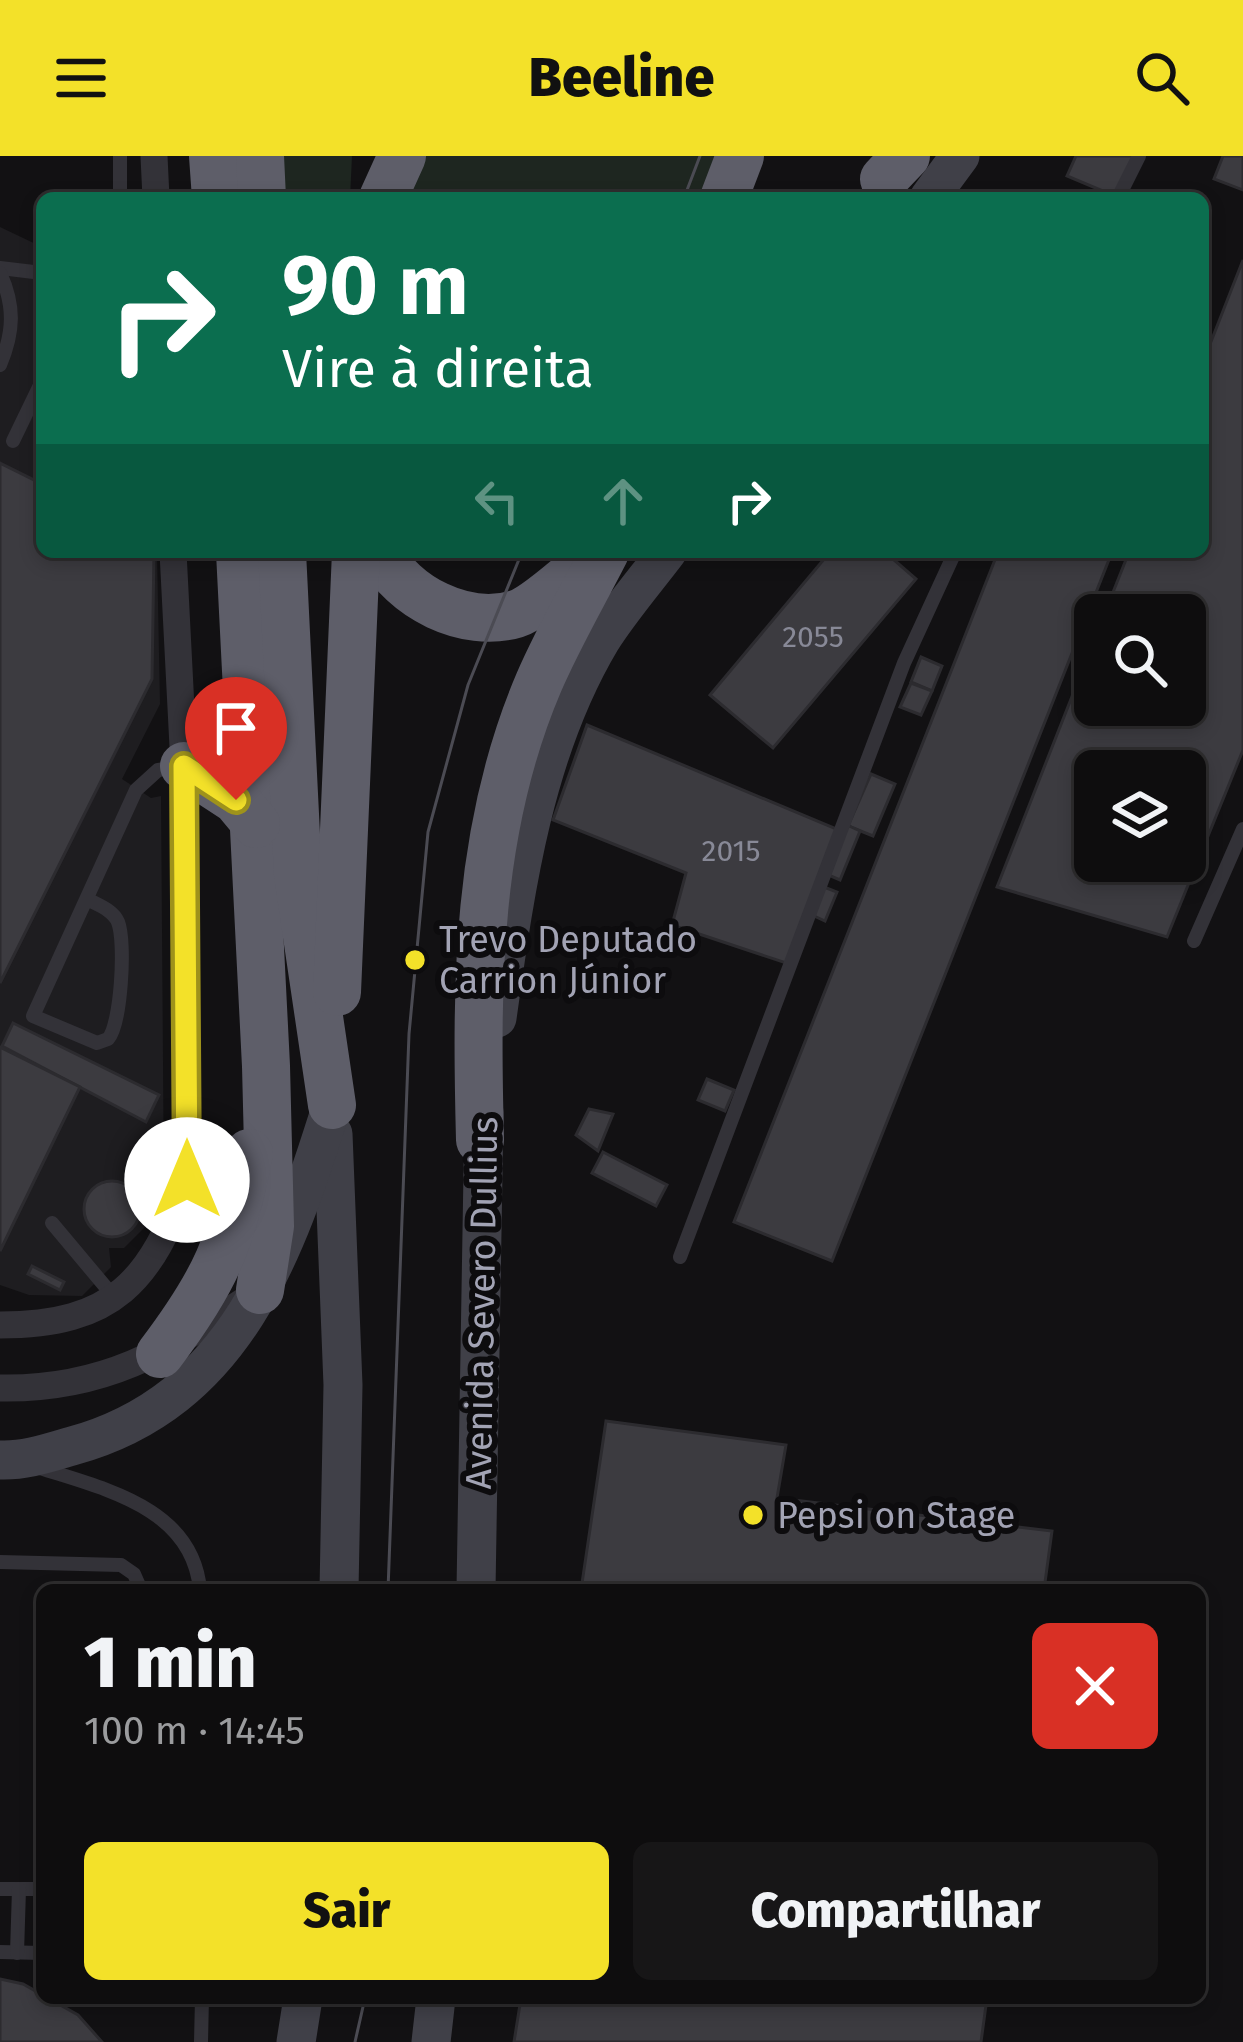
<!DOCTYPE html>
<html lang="pt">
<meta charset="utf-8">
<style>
:root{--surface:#0e0d0e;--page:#171617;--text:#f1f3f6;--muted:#9b9c9e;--line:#2e2d2e;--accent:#f3e129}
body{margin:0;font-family:"Fira Sans",sans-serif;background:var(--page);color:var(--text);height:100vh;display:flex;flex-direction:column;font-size:45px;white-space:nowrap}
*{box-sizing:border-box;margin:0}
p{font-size:39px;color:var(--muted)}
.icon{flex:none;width:66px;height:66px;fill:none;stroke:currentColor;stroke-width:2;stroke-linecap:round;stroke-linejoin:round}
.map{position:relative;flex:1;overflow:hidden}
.sheet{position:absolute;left:36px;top:1428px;width:1170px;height:420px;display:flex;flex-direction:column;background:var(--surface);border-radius:18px;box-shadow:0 6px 18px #0003,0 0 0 3px var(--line)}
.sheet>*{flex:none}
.guide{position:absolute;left:36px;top:36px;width:1173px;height:366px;border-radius:18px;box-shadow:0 6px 18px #0003,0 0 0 3px var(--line);background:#0b6e4f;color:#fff;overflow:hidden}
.fabs{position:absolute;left:1074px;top:438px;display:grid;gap:24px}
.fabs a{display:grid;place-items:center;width:132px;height:132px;border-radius:18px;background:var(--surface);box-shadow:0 6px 18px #0003,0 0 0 3px var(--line);font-size:60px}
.pin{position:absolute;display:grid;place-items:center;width:102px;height:102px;color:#fff;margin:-123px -51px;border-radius:50% 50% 50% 0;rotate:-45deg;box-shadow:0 0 12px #0007}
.pin .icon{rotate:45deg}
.me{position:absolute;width:132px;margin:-66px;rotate:0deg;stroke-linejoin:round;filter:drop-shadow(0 0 9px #0008)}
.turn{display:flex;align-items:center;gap:42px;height:252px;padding:0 48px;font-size:54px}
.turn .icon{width:156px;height:156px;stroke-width:2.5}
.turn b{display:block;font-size:84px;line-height:102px}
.lanes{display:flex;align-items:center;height:114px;padding:0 48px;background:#0003;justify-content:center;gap:60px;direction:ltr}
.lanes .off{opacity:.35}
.round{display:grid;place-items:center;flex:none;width:126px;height:126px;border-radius:18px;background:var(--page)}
.headline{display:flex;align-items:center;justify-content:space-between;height:204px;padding:0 48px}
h1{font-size:72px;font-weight:800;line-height:90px}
.primary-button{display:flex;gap:24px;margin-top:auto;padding:24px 48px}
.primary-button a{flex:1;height:138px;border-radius:18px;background:var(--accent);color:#111;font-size:48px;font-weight:800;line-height:138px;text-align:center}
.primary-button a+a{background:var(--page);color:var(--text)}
header{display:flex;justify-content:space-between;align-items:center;height:156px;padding:0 48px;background:var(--accent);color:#111;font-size:54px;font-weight:800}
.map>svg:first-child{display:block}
.built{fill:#1e1d20}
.green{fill:#1e2620}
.building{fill:#3c3b40;stroke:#2c2b2f;stroke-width:3;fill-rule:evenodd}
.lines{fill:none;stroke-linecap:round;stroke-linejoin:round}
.lane{stroke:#333238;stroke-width:14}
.street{stroke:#333238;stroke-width:27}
.secondary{stroke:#404048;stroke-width:39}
.highway{stroke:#5e5e69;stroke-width:48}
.tram{stroke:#4b4b53;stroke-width:3}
.highway-bridge{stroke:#5e5e69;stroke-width:48}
.route-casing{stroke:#9e921b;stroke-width:30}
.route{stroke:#f3e129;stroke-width:21}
.poi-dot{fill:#f3e129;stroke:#0d0c0e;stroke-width:4.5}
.labels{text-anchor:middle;stroke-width:12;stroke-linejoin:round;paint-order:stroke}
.number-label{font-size:30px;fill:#888997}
.poi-label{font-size:36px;fill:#a2a3b4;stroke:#0d0c0e;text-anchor:start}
.street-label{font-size:36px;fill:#a2a3b4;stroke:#0d0c0e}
</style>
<header><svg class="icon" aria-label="menu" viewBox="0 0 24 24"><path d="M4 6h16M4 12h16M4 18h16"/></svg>Beeline<svg class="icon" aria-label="search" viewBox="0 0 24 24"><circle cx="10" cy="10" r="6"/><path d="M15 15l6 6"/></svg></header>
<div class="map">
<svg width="1243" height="1886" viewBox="0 0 1243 1886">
<rect width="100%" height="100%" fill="#121113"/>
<polygon class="built" points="0,71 42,91 42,396 157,396 160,548 122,623 151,642 161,640 164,1037 149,1067 124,1092 109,1092 111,1111 82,1140 29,1139 0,1129"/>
<g class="green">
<polygon points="235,0 352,0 350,42 239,42"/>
<polygon points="416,0 724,0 709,42 402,42"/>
</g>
<g class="building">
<polygon points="1076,0 1134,0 1117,41 1067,20"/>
<polygon points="1223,0 1243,0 1243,34 1214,23"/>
<path d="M1243,104v490l-76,187 -170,-50 98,-249v67h90v-90h-81l25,-63h74v-190zM1095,615h90v90h-90z"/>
<polygon points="0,307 42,328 42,396 154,396 152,523 0,827"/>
<polygon points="830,396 885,396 916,423 773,592 710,539"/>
<polygon points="998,396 1112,396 832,1105 734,1066"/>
<polygon points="921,501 942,510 932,535 911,526"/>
<polygon points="911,527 932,535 921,559 900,551"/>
<polygon points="587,569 839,674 786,807 672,769 686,717 553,664"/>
<polygon points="871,618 895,628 873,680 848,670"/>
<polygon points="847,669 860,675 840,724 826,718"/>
<polygon points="824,731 837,736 825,765 812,759"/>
<polygon points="13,867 159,939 146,966 2,890"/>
<polygon points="0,891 80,931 0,1095"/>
<polygon points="707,923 734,934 725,955 698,944"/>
<polygon points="589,953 613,958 598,995 576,979"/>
<polygon points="603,996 667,1029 656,1050 592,1017"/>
<circle cx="112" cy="1053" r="28"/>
<polygon points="32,1110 64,1126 60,1134 28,1118"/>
<polygon points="606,1265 786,1289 777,1342 1052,1375 1044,1434 581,1434"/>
<polygon points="0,1823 23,1828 78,1859 102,1886 0,1886"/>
<polygon points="521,1842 987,1842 981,1886 514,1886"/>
</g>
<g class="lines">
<g class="lane">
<polyline points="120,0 120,42"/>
<polyline points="1118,42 1139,0"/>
<polyline points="0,112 42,117"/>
<path d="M0,117c15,33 14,59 0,92"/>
<polyline points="13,285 42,225"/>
<path d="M87,743c11,6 26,11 31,23 8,20 3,103 -10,117l-11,4 -64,-27 103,-226 22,-20 21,-3"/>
<polyline points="1194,785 1243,673"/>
<polyline points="52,1067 114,1141"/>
<polyline points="680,1101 904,507 955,396"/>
<path d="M40,1312c65,21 153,40 160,122"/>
<polyline points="0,1406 121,1409 134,1418 141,1434"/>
<polyline points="0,1733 42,1733"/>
<polyline points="0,1796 42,1797"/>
<polyline points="17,1797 19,1733"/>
<polyline points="201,1886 202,1842"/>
</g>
<g class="street">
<polyline points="154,0 156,42"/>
<path d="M0,1169c114,0 151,-44 187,-145l-3,-414 -11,-214"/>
<path d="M0,1232c104,2 166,-37 250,-91"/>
</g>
<g class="secondary">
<polyline points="929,42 960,0"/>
<path d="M497,862c18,-128 36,-264 104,-378 19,-30 44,-59 66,-88"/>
<polyline points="333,978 343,1229 339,1434"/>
<path d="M0,1304c25,1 48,-7 72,-14 164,-45 214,-194 260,-341"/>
<polyline points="476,1434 484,956"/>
<polyline points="296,1886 303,1842"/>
<polyline points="431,1886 436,1842"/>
</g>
<g class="highway">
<polyline points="213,0 216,42"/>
<polyline points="260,0 262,42"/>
<polyline points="383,42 402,0"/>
<polyline points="724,42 740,0"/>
<polyline points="240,396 266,910 270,1070 260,1134"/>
<polyline points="282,396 298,719 332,949"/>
<path d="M380,396c22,45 85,77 136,62 22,-7 63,-47 83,-62"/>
<polyline points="184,610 236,644 256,668"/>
<polyline points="337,836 356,396"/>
<path d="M480,984c-4,-156 -4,-311 59,-458 19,-44 44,-87 66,-130"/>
<path d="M160,1198c56,-74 71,-110 89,-201"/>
</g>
<g class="tram">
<polyline points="684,42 700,0"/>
<polyline points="388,1434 409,878 428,676 468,529 522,396"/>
<polyline points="355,1886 365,1842"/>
</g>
<polyline class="highway-bridge" points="884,23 906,0"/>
</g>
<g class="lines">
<defs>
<polyline id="route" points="187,1024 184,610 236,644"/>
</defs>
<use href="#route" class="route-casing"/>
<use href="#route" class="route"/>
</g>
<g class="poi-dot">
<circle cx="415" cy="804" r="12"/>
<circle cx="753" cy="1359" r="12"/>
</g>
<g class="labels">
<g class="number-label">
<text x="813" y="491">2055</text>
<text x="731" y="705">2015</text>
</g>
<g class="poi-label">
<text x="439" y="796">Trevo Deputado<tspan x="439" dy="41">Carrion Júnior</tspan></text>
<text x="777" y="1372">Pepsi on Stage</text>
</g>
<g class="street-label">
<text transform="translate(481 1147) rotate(-89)" y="13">Avenida Severo Dullius</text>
</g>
</g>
</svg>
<div class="fabs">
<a><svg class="icon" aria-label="search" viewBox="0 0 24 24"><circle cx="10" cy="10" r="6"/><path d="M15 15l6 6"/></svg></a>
<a><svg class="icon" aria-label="layers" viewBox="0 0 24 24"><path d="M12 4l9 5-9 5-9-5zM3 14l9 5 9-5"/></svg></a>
</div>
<div class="pin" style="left:236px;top:644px;background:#d93025"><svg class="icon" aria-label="arrive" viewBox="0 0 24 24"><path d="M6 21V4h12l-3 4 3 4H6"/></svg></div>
<svg class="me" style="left:187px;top:1024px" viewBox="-20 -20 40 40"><circle r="19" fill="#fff"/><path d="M0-13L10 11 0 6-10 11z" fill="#f3e129"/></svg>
<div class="guide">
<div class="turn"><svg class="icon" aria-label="right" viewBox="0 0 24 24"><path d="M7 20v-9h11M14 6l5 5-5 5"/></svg><div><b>90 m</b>Vire à direita</div></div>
<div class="lanes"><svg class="icon off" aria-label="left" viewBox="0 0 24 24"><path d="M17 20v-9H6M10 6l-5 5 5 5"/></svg><svg class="icon off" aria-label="ahead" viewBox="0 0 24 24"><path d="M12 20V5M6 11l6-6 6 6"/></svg><svg class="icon" aria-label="right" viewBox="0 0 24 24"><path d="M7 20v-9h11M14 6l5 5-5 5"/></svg></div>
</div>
<section class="sheet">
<div class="headline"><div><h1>1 min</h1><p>100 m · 14:45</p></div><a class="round" style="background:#d93025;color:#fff"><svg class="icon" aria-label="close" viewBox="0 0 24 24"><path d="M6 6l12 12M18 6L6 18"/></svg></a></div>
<div class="primary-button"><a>Sair</a><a>Compartilhar</a></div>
</section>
</div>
